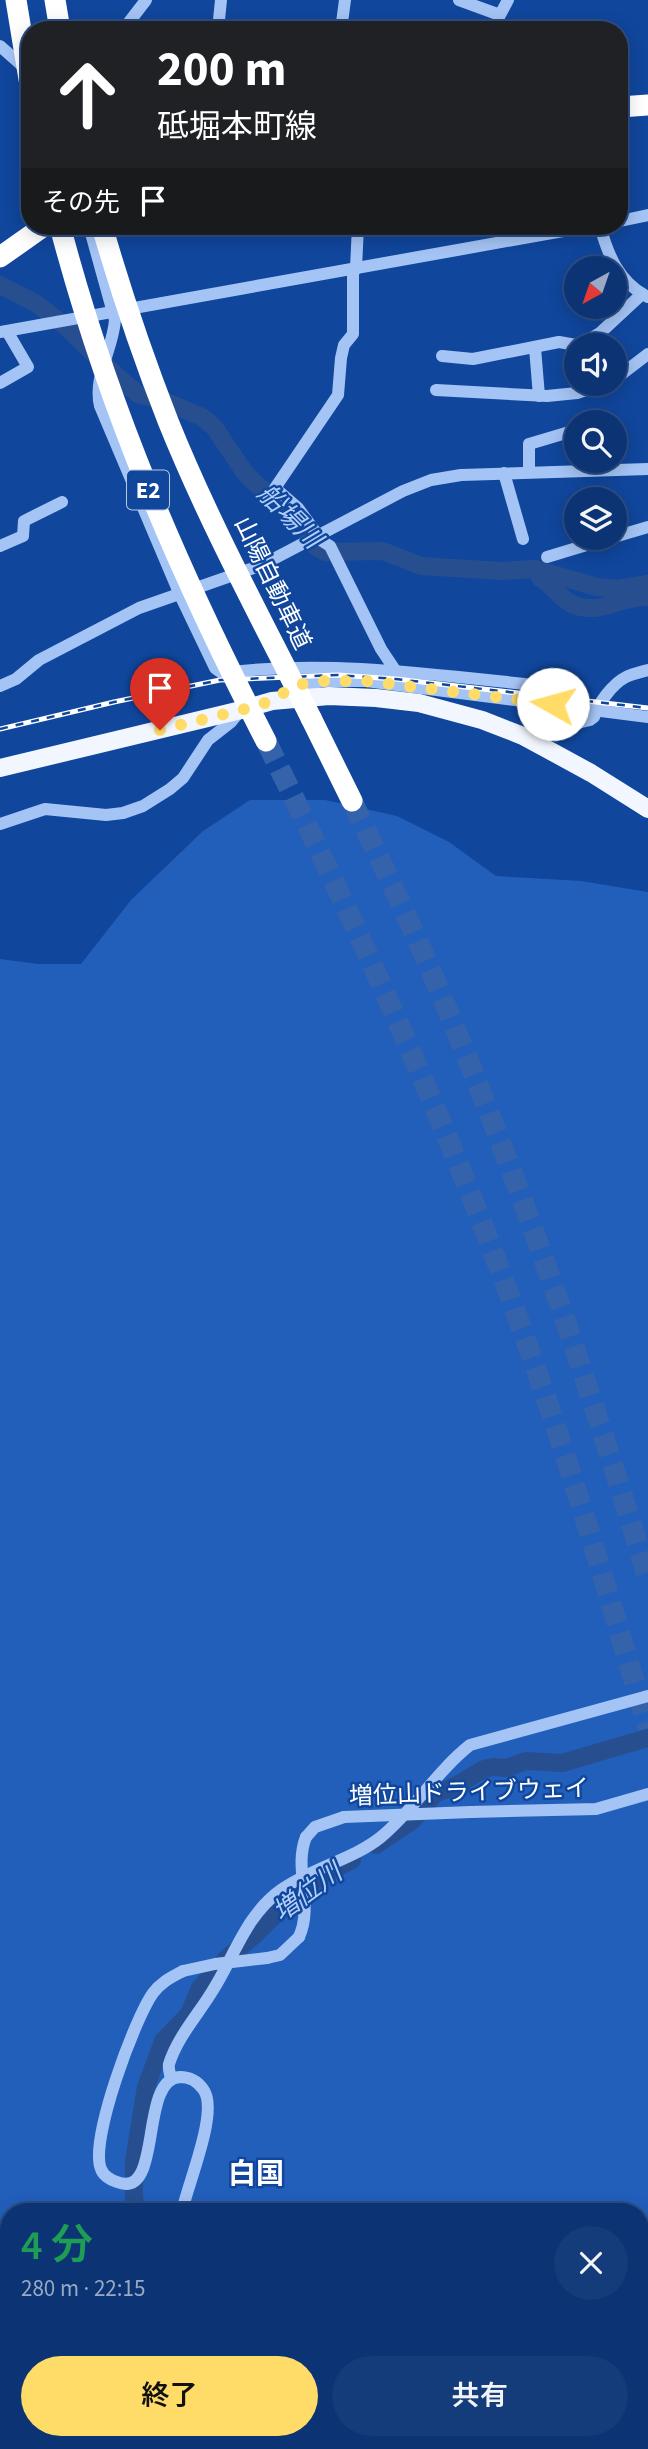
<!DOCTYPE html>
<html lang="ja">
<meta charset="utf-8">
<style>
:root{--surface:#0c3475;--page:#153c7a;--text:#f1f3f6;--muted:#9aaac5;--line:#2c4f87;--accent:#ffdc68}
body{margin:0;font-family:"Source Sans 3","Noto Sans JP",sans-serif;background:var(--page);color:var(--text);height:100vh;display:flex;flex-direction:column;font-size:26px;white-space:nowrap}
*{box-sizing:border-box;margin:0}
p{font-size:23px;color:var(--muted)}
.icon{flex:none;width:38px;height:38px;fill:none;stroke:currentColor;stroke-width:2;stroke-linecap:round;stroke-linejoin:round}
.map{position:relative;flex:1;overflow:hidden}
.panel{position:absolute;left:0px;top:2203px;width:649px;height:247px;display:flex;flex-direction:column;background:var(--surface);border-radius:28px 28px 0 0;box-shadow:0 4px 18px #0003,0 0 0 2px var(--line)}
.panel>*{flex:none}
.top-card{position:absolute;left:21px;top:21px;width:607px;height:214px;border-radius:28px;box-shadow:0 4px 18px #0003,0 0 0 2px var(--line);background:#202124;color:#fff;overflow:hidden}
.needle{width:46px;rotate:220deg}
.controls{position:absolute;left:564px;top:256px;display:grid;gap:14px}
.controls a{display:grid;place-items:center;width:63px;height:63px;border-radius:50%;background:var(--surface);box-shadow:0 4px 18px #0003,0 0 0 2px var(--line);font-size:35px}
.pin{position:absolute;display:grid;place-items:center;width:60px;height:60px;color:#fff;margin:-72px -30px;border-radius:50% 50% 50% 0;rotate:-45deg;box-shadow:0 0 7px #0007}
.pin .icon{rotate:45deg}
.me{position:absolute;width:77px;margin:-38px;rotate:277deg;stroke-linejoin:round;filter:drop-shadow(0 0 5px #0008)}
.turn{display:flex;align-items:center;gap:24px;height:147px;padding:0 21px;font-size:32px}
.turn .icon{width:91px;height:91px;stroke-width:2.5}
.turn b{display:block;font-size:49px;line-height:60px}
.then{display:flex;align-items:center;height:66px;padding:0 21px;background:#0003;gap:14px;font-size:26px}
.round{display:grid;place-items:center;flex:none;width:74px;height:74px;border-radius:37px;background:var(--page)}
.headline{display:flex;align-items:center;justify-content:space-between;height:119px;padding:0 21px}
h1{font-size:42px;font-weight:600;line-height:52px;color:#1e9e55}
.action{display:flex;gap:14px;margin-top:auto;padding:14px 21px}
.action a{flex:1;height:80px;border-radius:42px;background:var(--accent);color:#111;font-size:28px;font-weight:600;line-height:80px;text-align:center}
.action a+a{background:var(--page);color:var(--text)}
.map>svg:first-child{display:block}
.green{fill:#225fbb;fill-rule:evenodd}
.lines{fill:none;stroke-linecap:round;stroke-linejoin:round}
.river{stroke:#274f90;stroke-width:18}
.highway-tunnel{stroke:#3462ab;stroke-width:21;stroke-dasharray:21 10;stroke-linecap:butt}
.minor{stroke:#a4c4f5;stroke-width:12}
.major{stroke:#f2f7ff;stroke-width:18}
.highway{stroke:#fff;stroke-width:21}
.rail-casing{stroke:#fff;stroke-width:5}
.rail{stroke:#10469c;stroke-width:2.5;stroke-dasharray:8;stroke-linecap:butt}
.minor-bridge{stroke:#a4c4f5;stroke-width:12}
.highway-bridge{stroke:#fff;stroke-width:21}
.route{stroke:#ffdc68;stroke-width:12;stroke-dasharray:0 21.6}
.labels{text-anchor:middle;stroke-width:5;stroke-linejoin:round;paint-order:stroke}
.shield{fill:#10469c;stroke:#b7c8e1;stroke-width:2}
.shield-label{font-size:23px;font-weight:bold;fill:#fff}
.street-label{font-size:24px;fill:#fff;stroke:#10469c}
.water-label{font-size:26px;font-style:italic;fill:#b1cffb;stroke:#10469c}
.quarter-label{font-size:28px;font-weight:bold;fill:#fff;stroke:#10469c}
</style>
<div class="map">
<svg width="648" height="2449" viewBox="0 0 648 2449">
<rect width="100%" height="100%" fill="#10469c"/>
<path class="green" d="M250,800h75l72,16 52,26 47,34 85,5 67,11v1557h-648v-1490l38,5h43l50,-64 72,-69zM9,2212h631v229h-631z"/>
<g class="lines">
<g class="river">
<polyline points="0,285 37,304 65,326 117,376 138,394 162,400 202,417 214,427 245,473 258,486 288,508 306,529 315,546 325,552 383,551 421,566 502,571 534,569 597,587 618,589 648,584"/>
<path d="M540,578c12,6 19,19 30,25 29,15 51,-8 78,-6"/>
<polyline points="376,1845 413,1820 435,1794 457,1785 484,1769 493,1767 506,1768 526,1761 562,1763 648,1738"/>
<polyline points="136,2212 134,2196 134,2161 146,2087 163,2041 189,2014 200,1988 227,1958 256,1934 295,1895 321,1876 352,1860"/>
</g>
<g class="highway-tunnel">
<path d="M266,741c110,223 212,451 290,687 33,99 62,199 92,300"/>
<path d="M352,801c33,69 66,137 95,208 78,185 143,377 201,570"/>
</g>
<g class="minor">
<polyline points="459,0 500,15 508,0"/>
<polyline points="123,30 146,0"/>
<polyline points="218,30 221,0"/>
<polyline points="341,30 345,0"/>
<polyline points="0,46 26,69"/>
<polyline points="620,221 648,215"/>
<path d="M89,226l26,94c-2,29 -22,57 -15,86l80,189 35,73 7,5c111,-14 221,3 332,14l-1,17"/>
<polyline points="358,226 356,268 353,273 353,334 344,345 341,358 338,395 275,488 298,508 322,541 330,546 381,649 395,670"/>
<path d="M600,226c8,29 19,57 48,71"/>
<polyline points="0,332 591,226"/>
<polyline points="580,345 600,333 642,294"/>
<polyline points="535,348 539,396"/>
<polyline points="442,356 473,359 559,342 576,345"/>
<polyline points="614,380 648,354"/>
<polyline points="0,383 28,367 7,331"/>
<polyline points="436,390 547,396 577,393 607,383"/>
<polyline points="529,472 529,444 576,430"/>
<polyline points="504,473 523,539"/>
<polyline points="614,537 648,527"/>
<polyline points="0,546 23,536 24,521 62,502"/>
<polyline points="547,557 613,537"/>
<polyline points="0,686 16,679 39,660 139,608 262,565 403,491 431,480 461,475 648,469"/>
<polyline points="291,688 323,681 366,681 648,717"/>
<path d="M523,736l67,-16 4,-3c4,-13 18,-33 32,-40 6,-3 15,-5 22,-7"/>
<polyline points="0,824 45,809 106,815 123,813 143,806 170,789 183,778 208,740 231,722 240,711"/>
<polyline points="471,1812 596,1809 648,1794"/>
<polyline points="306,1837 315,1827 344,1817"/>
<polyline points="267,1958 280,1955 299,1937"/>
<path d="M171,2079c-1,-6 -3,-10 -2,-15 9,-28 29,-49 44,-74 22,-35 33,-75 68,-100 31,-22 73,-31 100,-53 33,-27 55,-65 89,-92l178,-49"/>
<path d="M182,2212c5,-27 38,-102 21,-123 -5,-7 -13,-12 -23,-12 -42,2 -16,123 -63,105 -7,-2 -14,-7 -16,-13 -12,-28 34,-151 52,-176 8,-11 19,-16 30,-22"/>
<polyline points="202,2449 202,2441"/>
</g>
<polyline class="major" points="0,768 241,710 272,701 329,696 376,698 419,703 482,720 523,736 591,773 648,809"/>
<g class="highway">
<polyline points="55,0 60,30"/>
<polyline points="620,107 648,105"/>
<polyline points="0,257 44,226"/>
<polyline points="311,718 352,801"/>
</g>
<defs>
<polyline id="rail" points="0,729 114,702 220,680 337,675 396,679 648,708"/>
</defs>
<use href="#rail" class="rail-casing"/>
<use href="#rail" class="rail"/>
<g class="minor-bridge">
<polyline points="344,1817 471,1812"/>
<path d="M299,1937c15,-33 -6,-68 7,-100"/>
<polyline points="183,1971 215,1964 267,1958"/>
</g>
<g class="highway-bridge">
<polyline points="16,0 30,85"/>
<path d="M60,226c48,183 120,348 206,515"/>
<path d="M102,226c19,66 41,131 66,195 41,102 94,199 143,297"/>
</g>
</g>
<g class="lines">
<polyline class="route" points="160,730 241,710 271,701 296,685 323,681 366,681 553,704"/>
</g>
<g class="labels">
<rect class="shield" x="127" y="470.5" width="42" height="39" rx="5"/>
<g class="shield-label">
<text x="148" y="498">E2</text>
</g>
<g class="street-label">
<text transform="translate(273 583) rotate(64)" y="8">山陽自動車道</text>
<text transform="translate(469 1792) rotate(-2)" y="8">増位山ドライブウェイ</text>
</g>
<g class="water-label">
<text transform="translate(290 516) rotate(45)" y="9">船場川</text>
<text transform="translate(307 1892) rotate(-36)" y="9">増位川</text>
</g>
<g class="quarter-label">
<text x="256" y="2183">白国</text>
</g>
</g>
</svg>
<div class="controls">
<a><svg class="needle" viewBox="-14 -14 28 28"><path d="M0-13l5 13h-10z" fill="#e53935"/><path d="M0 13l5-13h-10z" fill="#9aaac5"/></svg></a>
<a><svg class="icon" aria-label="sound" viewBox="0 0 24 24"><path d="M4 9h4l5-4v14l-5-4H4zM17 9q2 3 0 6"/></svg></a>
<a><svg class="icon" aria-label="search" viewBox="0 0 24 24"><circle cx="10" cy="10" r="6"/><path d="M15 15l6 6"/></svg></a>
<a><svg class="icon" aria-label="layers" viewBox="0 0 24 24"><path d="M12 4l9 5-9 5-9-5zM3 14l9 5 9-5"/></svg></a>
</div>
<div class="pin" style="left:160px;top:730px;background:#d93025"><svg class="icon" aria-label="arrive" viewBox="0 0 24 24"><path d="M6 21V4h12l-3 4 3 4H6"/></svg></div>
<svg class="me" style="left:553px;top:704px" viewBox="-20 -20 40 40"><circle r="19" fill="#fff"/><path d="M0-13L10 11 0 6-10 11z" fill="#ffdc68"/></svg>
<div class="top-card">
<div class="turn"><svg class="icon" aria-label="ahead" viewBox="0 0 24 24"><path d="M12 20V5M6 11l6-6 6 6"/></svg><div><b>200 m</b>砥堀本町線</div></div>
<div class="then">その先<svg class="icon" aria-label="arrive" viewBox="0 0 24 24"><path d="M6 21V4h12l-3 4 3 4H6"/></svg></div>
</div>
<section class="panel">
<div class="headline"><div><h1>4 分</h1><p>280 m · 22:15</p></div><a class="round"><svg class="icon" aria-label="close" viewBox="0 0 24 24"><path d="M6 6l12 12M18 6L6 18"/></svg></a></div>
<div class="action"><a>終了</a><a>共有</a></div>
</section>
</div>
